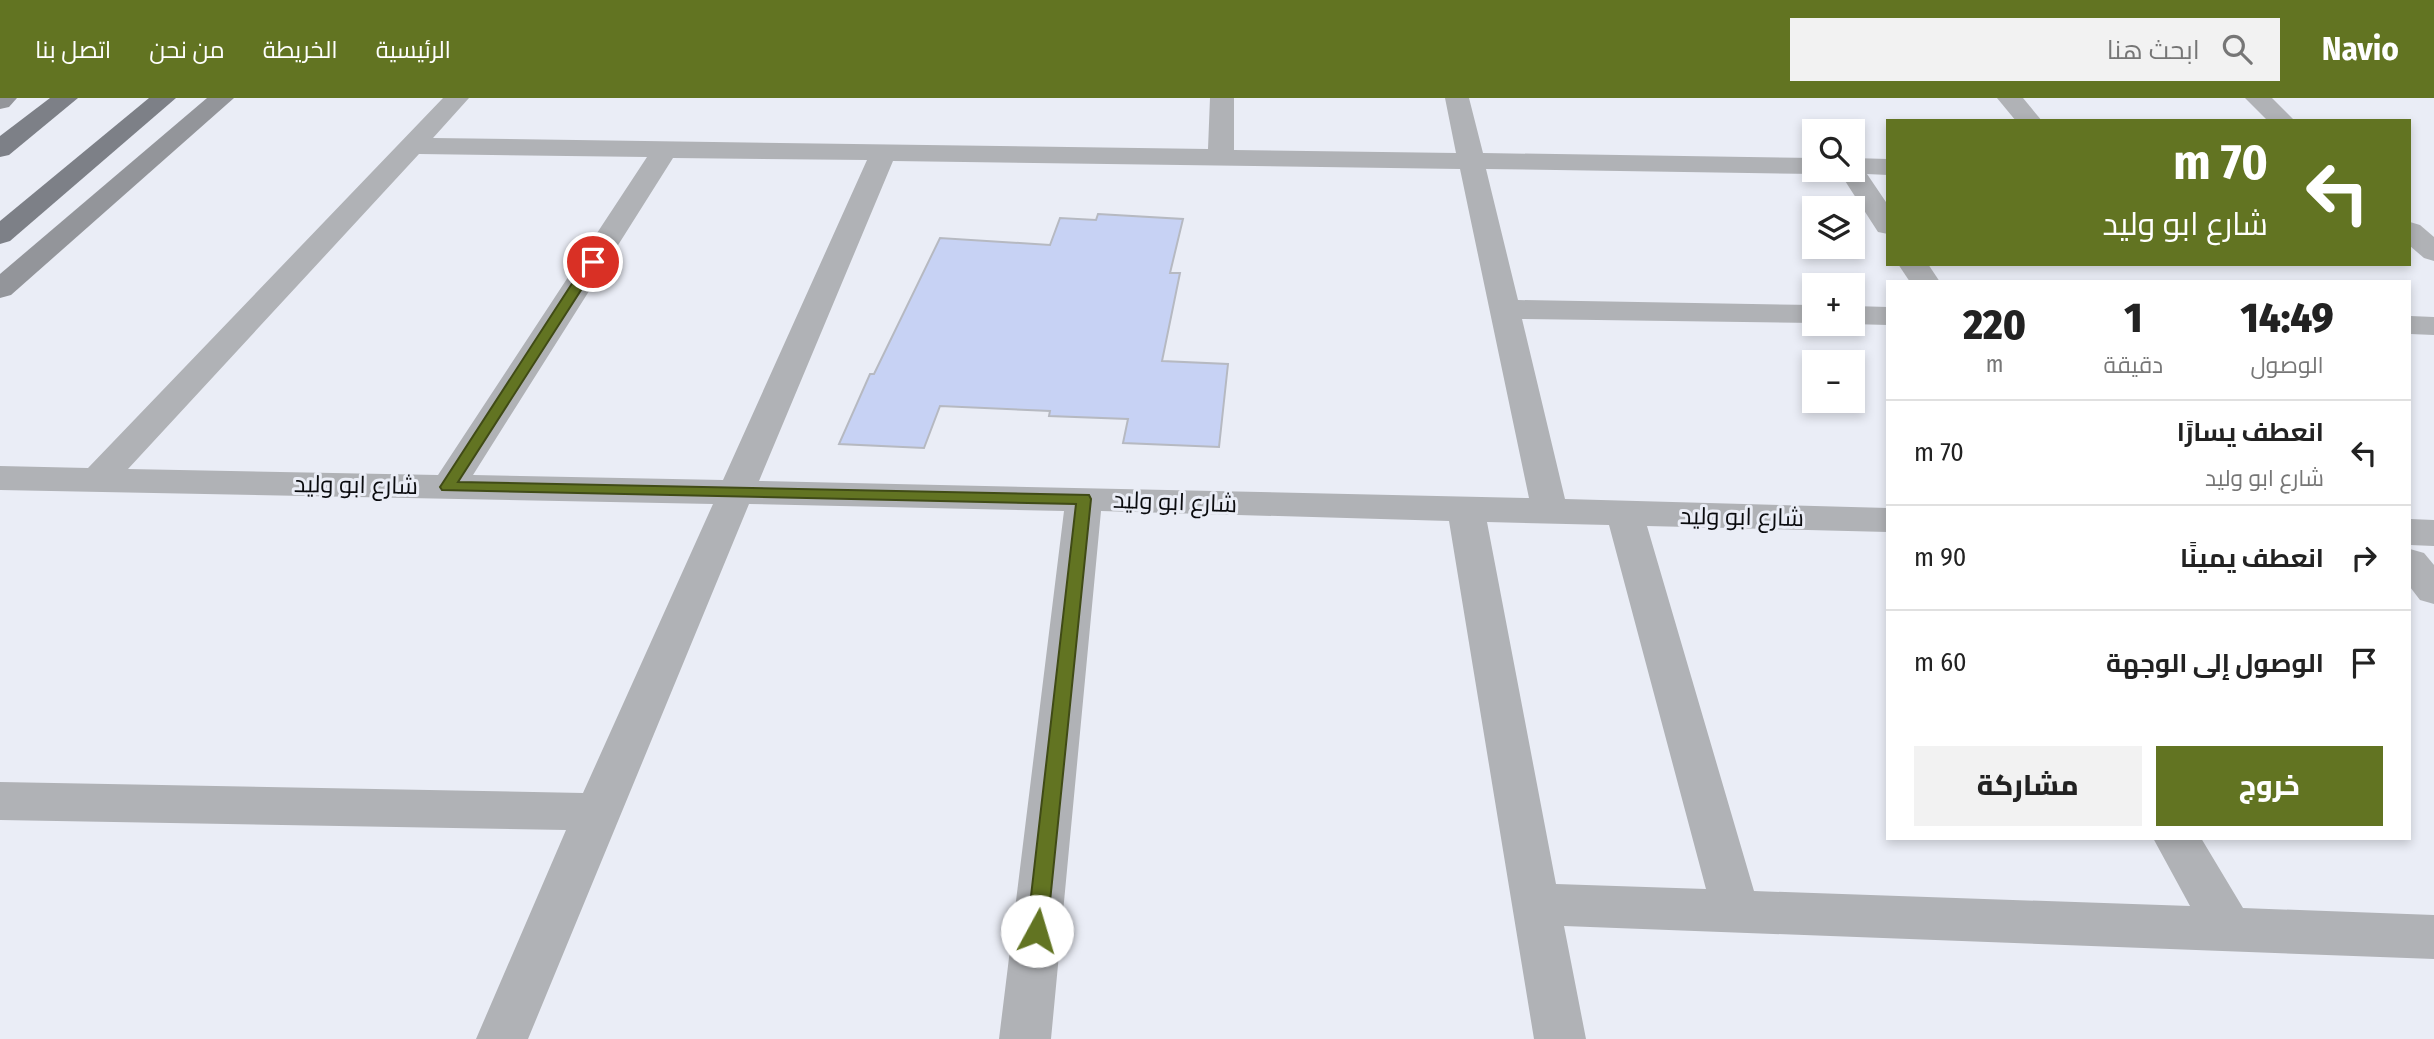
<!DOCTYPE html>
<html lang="ar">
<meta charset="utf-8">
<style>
:root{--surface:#fff;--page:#f2f2f2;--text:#222;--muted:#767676;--line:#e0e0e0;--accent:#627422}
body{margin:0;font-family:"Fira Sans Condensed",Cairo,sans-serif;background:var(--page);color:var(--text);direction:rtl;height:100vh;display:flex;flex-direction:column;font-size:26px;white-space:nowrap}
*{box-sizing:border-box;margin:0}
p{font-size:23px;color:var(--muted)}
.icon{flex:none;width:38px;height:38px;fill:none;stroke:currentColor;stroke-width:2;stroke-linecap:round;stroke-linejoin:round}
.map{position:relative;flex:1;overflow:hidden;direction:ltr}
.sheet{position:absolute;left:1886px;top:182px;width:525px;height:560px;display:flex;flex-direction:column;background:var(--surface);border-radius:0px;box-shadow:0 4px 10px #0003;direction:rtl}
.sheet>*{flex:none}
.top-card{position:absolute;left:1886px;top:21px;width:525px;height:147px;border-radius:0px;box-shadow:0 4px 10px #0003;direction:rtl;background:#627422;color:#fff;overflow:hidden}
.buttons{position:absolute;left:1802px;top:21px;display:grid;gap:14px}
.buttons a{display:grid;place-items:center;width:63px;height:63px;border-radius:0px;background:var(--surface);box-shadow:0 4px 10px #0003;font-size:35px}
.pin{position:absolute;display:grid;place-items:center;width:60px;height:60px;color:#fff;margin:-30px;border:4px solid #fff;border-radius:50%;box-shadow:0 2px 7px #0007}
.me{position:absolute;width:77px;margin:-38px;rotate:6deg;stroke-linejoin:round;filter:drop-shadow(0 0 5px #0008)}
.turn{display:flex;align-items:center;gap:24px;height:147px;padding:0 28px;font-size:32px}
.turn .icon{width:91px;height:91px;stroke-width:2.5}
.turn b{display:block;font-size:49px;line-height:60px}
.eta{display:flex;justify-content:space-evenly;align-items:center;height:119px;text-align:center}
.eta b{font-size:42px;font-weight:800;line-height:49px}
.primary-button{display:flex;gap:14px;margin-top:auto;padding:14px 28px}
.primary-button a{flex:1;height:80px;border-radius:0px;background:var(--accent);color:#fff;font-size:28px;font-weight:800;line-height:80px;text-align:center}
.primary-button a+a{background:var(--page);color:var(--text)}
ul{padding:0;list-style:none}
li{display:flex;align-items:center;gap:21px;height:105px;padding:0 28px;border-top:2px solid var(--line)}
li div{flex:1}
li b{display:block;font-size:26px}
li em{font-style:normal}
header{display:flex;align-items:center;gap:42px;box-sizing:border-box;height:98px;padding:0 35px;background:var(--accent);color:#fff}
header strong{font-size:33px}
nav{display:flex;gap:38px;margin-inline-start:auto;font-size:24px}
.search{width:490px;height:63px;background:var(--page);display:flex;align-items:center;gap:18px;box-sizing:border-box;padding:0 24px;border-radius:0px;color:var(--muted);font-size:26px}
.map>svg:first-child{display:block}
.building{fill:#c7d2f4;stroke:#b6b9c1;stroke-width:2}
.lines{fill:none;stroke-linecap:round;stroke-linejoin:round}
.street{fill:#b0b2b6;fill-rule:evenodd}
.secondary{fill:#93959a;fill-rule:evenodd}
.primary{fill:#7d8087;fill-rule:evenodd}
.route{fill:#627422;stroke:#404b16;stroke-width:2}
.labels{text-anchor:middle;stroke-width:6;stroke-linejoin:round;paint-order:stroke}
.street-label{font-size:24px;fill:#0a0b0e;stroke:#eaedf6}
</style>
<header>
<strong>Navio</strong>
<div class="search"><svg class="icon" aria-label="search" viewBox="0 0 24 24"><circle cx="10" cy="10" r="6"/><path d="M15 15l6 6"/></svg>ابحث هنا</div>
<nav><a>الرئيسية</a><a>الخريطة</a><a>من نحن</a><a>اتصل بنا</a></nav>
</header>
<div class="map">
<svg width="2434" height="941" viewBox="0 0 2434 941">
<rect width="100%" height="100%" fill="#eaedf6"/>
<polygon class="building" points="1098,116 1183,121 1170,175 1180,175 1162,263 1228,266 1219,349 1123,345 1128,321 1049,318 1050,313 940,308 924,350 839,346 870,276 874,276 940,140 1050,147 1060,120 1096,122"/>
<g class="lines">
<g class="street">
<path d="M443,0h26l-36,40 775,11 2,-51h24v52l222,3 -11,-55h24l14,55 332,5v12h11l-2,2 -9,2 -329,-5 32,131 297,5v18l-293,-4 43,180 323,9v24l-241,-6 107,365 436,15 -37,-68h48l42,70 191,7v44l-870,-33 22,113h-52l-85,-518 -348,-10 -50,528h-52l65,-528 -315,-7 -221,535h-52l90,-209 -566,-10v-38l583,11 130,-289 -713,-14v-24l88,2zM419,56l228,3 -209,318 -310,-6zM673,60l194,2 -144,320 -250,-5zM893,63l567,8 69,329 -770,-17zM1487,424l122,3 97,364 -150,-5z"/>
<polygon points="1997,0 2023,0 2042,23 2016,23"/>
<polygon points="2245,0 2272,0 2295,23 2268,23"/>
<polygon points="1853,60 1888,61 1888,77 1867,76 1888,107 1888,136 1878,134 1838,72 1853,72"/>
<polygon points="2410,124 2420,127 2434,139 2434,163 2424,160 2410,148"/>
<polygon points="1898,166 1928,166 1940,184 1910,184"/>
<polygon points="1853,208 1888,209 1888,227 1851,226 1853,226"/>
<polygon points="2410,218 2434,219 2434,237 2410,236"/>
<polygon points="2410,421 2434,422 2434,448 2410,447"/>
<polygon points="2410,451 2424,455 2434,467 2434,506 2420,502 2410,489"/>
</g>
<g class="secondary">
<polygon points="0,0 17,0 9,9 0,11"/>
<polygon points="207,0 234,0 11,197 0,200 0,176"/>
</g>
<g class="primary">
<polygon points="50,0 78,0 9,57 0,59 0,38"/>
<polygon points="149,0 176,0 10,143 0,146 0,123"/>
</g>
</g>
<polygon class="route" points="593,160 599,164 458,384 1089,397 1091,401 1047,833 1044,839 1037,842 1030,839 1027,833 1076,406 442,392 440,389 442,386 586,164"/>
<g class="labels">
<g class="street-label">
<text transform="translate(356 387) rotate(1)" y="8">شارع ابو وليد</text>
<text transform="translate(1175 404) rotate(2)" y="8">شارع ابو وليد</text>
<text transform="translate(1742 419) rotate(1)" y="8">شارع ابو وليد</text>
</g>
</g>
</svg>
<div class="buttons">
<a><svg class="icon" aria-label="search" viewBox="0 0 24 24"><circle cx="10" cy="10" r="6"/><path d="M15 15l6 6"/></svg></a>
<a><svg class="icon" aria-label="layers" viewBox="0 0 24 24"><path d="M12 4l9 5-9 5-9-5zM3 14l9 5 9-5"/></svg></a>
<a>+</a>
<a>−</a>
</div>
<div class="pin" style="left:593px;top:164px;background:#d93025"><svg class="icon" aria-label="arrive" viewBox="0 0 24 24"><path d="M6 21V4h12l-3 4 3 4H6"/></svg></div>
<svg class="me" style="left:1037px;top:833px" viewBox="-20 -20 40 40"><circle r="19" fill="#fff"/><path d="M0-13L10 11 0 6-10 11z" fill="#627422"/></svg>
<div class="top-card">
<div class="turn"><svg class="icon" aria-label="left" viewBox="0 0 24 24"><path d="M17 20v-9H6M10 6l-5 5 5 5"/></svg><div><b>70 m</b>شارع ابو وليد</div></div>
</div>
<section class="sheet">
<div class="eta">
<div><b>14:49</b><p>الوصول</p></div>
<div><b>1</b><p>دقيقة</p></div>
<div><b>220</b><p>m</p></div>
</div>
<ul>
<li><svg class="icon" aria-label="left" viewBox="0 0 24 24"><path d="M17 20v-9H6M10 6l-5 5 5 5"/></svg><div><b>انعطف يسارًا</b><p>شارع ابو وليد</p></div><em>70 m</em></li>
<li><svg class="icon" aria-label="right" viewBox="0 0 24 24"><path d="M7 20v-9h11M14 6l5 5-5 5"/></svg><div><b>انعطف يمينًا</b></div><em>90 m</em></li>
<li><svg class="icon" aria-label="arrive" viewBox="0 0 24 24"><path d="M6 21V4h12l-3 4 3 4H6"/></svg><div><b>الوصول إلى الوجهة</b></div><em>60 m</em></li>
</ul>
<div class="primary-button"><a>خروج</a><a>مشاركة</a></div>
</section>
</div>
